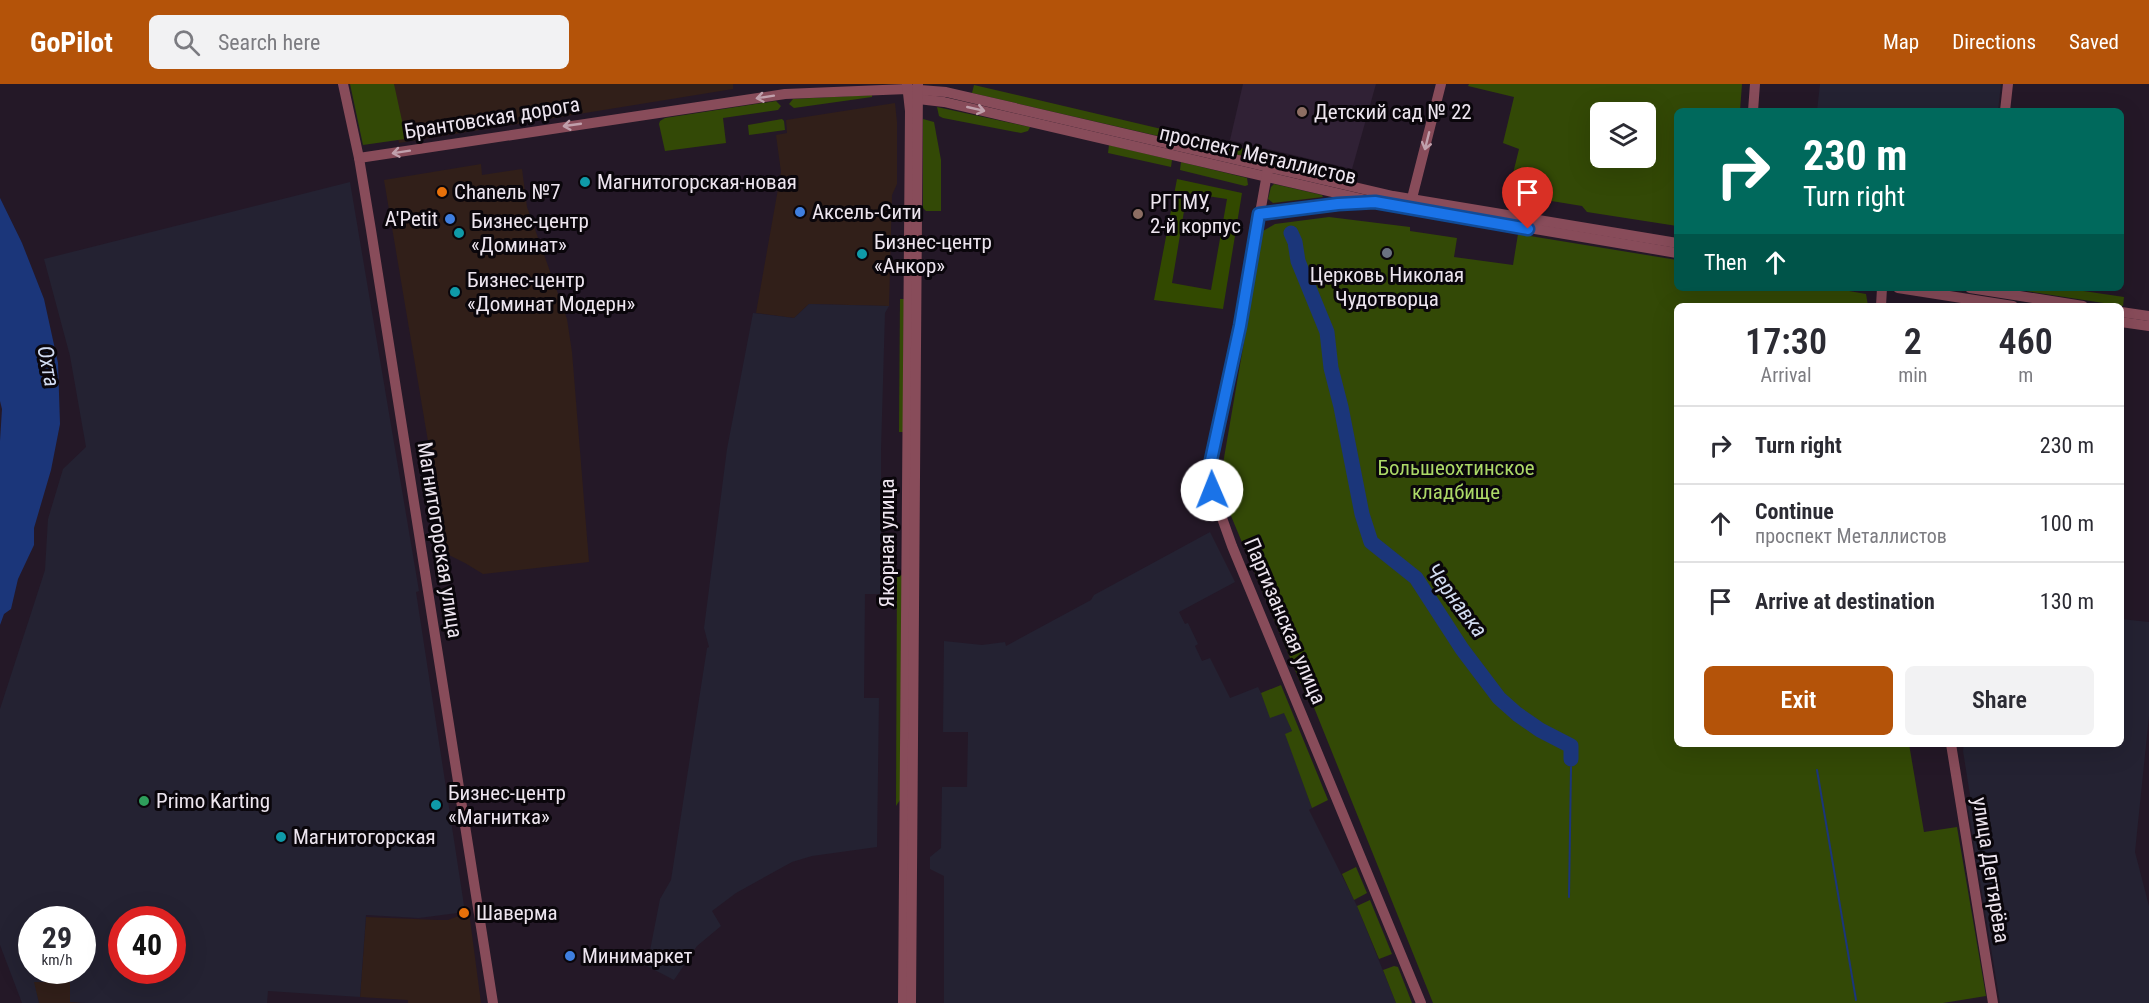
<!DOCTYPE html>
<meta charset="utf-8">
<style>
:root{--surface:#fff;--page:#f2f2f3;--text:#2b2b33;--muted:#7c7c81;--line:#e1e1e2;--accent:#b45309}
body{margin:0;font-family:"Roboto Condensed",sans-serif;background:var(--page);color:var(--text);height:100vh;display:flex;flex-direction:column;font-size:22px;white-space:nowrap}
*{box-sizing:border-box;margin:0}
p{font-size:20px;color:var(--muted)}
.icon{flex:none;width:33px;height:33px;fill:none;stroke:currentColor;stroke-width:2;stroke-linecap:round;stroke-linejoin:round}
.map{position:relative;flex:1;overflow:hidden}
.sheet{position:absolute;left:1674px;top:219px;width:450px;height:444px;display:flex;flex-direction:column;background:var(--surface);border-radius:9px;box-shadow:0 6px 24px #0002}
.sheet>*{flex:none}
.top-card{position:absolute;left:1674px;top:24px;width:450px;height:183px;border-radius:9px;box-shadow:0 6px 24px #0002;background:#00695c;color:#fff;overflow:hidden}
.fabs{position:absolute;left:1590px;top:18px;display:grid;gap:12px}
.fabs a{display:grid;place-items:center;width:66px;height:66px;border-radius:9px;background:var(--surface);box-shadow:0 6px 24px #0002;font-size:30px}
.speed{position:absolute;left:18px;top:822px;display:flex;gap:12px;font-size:30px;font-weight:700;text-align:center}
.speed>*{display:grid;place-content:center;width:78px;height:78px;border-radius:50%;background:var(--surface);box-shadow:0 6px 24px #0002;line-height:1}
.speed small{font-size:15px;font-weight:400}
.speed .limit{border:9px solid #d22;background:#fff;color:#111}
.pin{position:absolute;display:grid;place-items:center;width:51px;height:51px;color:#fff;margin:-62px -26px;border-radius:50% 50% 50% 0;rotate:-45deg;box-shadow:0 0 6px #0007}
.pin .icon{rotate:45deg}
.me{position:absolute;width:66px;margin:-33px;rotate:359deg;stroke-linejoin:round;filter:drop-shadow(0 0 4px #0008)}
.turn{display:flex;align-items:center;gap:21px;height:126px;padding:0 30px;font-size:27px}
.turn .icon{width:78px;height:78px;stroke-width:2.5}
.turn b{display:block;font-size:42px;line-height:51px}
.then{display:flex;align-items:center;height:57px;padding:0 30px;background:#0003;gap:12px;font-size:22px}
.eta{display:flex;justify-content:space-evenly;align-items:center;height:102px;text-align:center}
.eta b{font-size:36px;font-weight:600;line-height:42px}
.cta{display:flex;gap:12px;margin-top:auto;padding:12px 30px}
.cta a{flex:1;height:69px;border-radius:9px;background:var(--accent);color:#fff;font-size:24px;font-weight:600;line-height:69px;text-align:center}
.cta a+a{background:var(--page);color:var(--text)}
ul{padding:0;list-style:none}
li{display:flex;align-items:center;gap:18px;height:78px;padding:0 30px;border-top:2px solid var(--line)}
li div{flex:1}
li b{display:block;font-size:22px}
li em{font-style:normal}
header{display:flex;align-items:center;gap:36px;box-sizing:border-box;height:84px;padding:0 30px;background:var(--accent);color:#fff}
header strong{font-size:28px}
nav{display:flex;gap:33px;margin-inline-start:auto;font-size:21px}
.search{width:420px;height:54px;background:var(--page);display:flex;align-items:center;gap:15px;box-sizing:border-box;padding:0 21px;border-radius:9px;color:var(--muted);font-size:22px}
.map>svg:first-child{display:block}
.commercial{fill:#311f19}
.industrial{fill:#242232;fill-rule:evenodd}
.built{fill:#302135}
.green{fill:#334906;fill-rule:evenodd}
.forest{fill:#324900;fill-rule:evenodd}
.water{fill:#1b367a}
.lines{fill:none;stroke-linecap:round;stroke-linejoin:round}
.stream{stroke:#1b367a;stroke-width:2}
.river{stroke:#1b367a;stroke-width:15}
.minor{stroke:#884c5a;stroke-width:10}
.oneway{stroke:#c0a0ac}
.route-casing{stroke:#114b97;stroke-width:15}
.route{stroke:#1a73e8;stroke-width:10}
.education-dot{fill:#8d6e63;stroke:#0a060b;stroke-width:2}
.culture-dot{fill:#0f9aa8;stroke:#0a060b;stroke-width:2}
.food-dot{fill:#e8710a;stroke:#0a060b;stroke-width:2}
.shop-dot{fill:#3f7fe0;stroke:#0a060b;stroke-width:2}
.worship-dot{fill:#6b7280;stroke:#0a060b;stroke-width:2}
.leisure-dot{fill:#2e9e5b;stroke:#0a060b;stroke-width:2}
.labels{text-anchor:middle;stroke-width:6;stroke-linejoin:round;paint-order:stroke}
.poi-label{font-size:21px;fill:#ede5ef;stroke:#0a060b;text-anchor:start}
.street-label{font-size:21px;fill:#ede5ef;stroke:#0a060b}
.park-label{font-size:21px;fill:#acd967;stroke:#0a060b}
.water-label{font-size:22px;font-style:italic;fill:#d1dbf0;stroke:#0a060b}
</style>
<header>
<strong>GoPilot</strong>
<div class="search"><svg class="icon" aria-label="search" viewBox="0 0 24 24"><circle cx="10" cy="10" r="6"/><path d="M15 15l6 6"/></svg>Search here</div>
<nav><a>Map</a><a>Directions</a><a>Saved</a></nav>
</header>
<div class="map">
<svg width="2149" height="919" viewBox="0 0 2149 919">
<rect width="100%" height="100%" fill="#241827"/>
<g class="commercial">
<polygon points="386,0 733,0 733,5 399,59"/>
<polygon points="895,19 897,38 897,100 892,111 889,222 809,220 794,234 756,229 781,88 776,51 787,49 786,36"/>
<polygon points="481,80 482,91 522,85 527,123 567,235 572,268 589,478 483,490 465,479 447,470 384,96"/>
<polygon points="469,828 481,919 408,919 408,916 360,913 366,833 438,836 448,836"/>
<polygon points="33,898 71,898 70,918 85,919 39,919"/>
</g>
<g class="industrial">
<polygon points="1820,0 2001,0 1998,27 1817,27"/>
<path d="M350,98l69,409 -3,1 49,320 -46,6 -53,-3 -6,82 -92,-6 -1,12h-182l-15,-1v-20h-36l5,21h-17l-22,-58v-236l45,-139 3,-51 15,-50 23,-22 -16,-91 -26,-97zM32,836h50v50h-50zM122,836h50v50h-50z"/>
<polygon points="809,220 889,222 885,229 881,366 881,510 865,510 864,614 879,614 877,763 812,772 792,778 736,809 712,827 721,842 697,862 674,896 647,882 660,815 671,796 707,564 709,563 704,544 727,365 753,229 794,234"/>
<polygon points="1210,448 1235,498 1179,528 1185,540 1188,539 1198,560 1195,562 1202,577 1210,574 1230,614 1258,603 1261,609 1284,628 1292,647 1286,650 1312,724 1309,726 1357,822 1396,919 944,919 944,792 930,785 930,773 941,764 942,703 967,703 968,648 943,648 944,557 982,561 1005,558 1006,562 1091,516 1094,511"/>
<polygon points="2121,535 2149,538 2149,632 2135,768 2149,822 2149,919 2000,919 1968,724 1970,711 1963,667 1964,660 2121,660"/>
</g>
<polygon class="built" points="1243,0 1376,0 1352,85 1230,56"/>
<g class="green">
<polygon points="350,0 394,0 404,46 414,52 475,44 482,38 475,45 363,61"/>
<path d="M1469,0h273l-2,27h-63v115l-90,-14 -5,-6 -74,-12 11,-45 -16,-6 11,-46 -46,-11zM1600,28h46v46h-46z"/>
<polygon points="974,1 1221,59 1219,66 972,9"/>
<polygon points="872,11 872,13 794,24 789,20 793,15"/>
<polygon points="776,17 781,22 778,26 723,34 726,59 665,67 659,40 660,37 665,34"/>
<polygon points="937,23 1030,43 1028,47 1021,49 943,34 939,32"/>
<polygon points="782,35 784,37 785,46 749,51 748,41"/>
<polygon points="923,35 934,38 941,76 941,127 926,127 923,124"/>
<polygon points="1109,61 1172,76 1171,83 1108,69"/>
<polygon points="1228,61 1300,78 1298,85 1226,68"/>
<polygon points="1181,78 1247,94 1248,101 1245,102 1180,86"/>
<polygon points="1274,100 1322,111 1323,113 1273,119 1268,115 1271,103"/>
<polygon points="1329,133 1410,143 1410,147 1457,154 1454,173 1513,181 1518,150 1677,176 1677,204 1832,204 1866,210 1868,222 1677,222 1677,660 1909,660 1924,748 1957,743 1986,912 1943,919 1433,919 1311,616 1308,617 1219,403 1263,147 1275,140"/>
<polygon points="2007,204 2063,204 2124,213 2123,222"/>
<polygon points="900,215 904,215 903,348 899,348"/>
<polygon points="897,491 902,491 900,716 896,722"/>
<polygon points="1281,601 1328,716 1312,724 1285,650 1292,647 1284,629 1270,634 1261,609"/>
<polygon points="1356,783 1367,809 1354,816 1342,790"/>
<polygon points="1370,816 1392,870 1379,875 1357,822"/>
<polygon points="1394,882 1398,883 1412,919 1396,919 1383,886"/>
</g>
<path class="forest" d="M1177,95l65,14 -19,116 -69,-9zM1187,109l40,6 -16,91 -39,-7z"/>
<polygon class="water" points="0,114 22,159 44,215 58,279 60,340 51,386 34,444 34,461 18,495 11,525 4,530 0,541 0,357 2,325 0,317"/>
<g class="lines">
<g class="stream">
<polyline points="1817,686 1856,916"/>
<polyline points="1569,813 1571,683"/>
</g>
<polyline class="river" points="1291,149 1295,158 1298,177 1327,248 1331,284 1341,323 1362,430 1371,458 1416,494 1462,565 1499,614 1517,630 1540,646 1571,662 1571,675"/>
<g class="minor">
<polyline points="343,0 359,74 371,146 493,919"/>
<polyline points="914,11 918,15 944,18 1375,118 1677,169"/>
<polyline points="1753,27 1755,0"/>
<polyline points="2005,27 2008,0"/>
<polyline points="359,74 785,10 907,5 946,8 1393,112 1677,159"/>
<polyline points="1268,84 1240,242 1220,331 1210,388 1212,406 1232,462 1421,919"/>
<polyline points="1410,122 1441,0"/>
<polyline points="1259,131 1363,119"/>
<polyline points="1898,204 2013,222"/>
<polyline points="1970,204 2083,222"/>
<polyline points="1881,222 1882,204"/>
<polyline points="2121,228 2149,232"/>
<polyline points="2121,238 2149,242"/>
<polyline points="1951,660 1993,919"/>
<polyline points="903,919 910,27 907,0"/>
<polyline points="911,919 918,0"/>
</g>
</g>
<defs><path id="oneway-shaft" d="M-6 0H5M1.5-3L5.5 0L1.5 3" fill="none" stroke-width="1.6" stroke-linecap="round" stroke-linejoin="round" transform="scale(1.5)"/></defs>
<g class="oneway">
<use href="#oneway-shaft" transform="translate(765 13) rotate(171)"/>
<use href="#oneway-shaft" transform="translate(976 25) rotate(13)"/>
<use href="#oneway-shaft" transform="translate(572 41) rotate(172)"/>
<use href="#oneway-shaft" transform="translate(1427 57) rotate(104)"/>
<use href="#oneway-shaft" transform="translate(401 68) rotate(171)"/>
</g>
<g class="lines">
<defs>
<polyline id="route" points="1212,406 1211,376 1240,242 1259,130 1338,120 1375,118 1528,145"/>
</defs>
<use href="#route" class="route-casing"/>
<use href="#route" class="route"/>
</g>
<g class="education-dot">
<circle cx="1302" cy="28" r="6"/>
<circle cx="1138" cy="130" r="6"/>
</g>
<g class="culture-dot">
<circle cx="585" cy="98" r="6"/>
<circle cx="459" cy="149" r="6"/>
<circle cx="862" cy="170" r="6"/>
<circle cx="455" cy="208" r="6"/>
<circle cx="436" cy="721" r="6"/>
<circle cx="281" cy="753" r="6"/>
</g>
<g class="food-dot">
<circle cx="442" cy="108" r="6"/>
<circle cx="464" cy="829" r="6"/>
</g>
<g class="shop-dot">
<circle cx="800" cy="128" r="6"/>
<circle cx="450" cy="135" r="6"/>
<circle cx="570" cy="872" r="6"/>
</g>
<circle class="worship-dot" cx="1387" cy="169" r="6"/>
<circle class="leisure-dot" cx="144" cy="717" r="6"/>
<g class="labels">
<g class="poi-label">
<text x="1314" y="35">Детский сад № 22</text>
<text x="597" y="105">Магнитогорская-новая</text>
<text x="454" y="115">Chaneль №7</text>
<text x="1150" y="125">РГГМУ,<tspan x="1150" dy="24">2-й корпус</tspan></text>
<text x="812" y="135">Аксель-Сити</text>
<text x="438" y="142" text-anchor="end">A'Petit</text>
<text x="471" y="144">Бизнес-центр<tspan x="471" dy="24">«Доминат»</tspan></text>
<text x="874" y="165">Бизнес-центр<tspan x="874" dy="24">«Анкор»</tspan></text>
<text x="1387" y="198" text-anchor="middle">Церковь Николая<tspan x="1387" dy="24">Чудотворца</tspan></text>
<text x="467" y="203">Бизнес-центр<tspan x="467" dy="24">«Доминат Модерн»</tspan></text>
<text x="448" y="716">Бизнес-центр<tspan x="448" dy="24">«Магнитка»</tspan></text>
<text x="156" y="724">Primo Karting</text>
<text x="293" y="760">Магнитогорская</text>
<text x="476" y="836">Шаверма</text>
<text x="582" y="879">Минимаркет</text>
</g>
<g class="street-label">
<text transform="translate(492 34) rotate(-9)" y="7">Брантовская дорога</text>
<text transform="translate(1258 71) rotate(13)" y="7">проспект Металлистов</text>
<text transform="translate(440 456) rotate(81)" y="7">Магнитогорская улица</text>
<text transform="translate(887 459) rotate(-90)" y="7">Якорная улица</text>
<text transform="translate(1285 537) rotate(67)" y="7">Партизанская улица</text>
<text transform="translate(1991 786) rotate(81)" y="7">улица Дегтярёва</text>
</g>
<g class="park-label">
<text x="1456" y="391">Большеохтинское<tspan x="1456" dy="24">кладбище</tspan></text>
</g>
<g class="water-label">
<text transform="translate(49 282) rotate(79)" y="8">Охта</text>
<text transform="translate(1457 516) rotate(53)" y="8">Чернавка</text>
</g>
</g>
</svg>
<div class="fabs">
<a><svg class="icon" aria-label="layers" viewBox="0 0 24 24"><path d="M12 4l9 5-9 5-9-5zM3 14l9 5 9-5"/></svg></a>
</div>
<div class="speed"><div>29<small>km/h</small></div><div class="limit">40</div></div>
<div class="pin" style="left:1528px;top:145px;background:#d93025"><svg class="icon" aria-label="arrive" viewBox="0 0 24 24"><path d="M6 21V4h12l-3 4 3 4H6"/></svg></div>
<svg class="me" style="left:1212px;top:406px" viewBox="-20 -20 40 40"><circle r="19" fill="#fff"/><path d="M0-13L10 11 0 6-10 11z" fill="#1a73e8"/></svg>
<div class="top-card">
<div class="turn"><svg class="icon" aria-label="right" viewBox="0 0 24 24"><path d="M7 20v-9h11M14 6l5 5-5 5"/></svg><div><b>230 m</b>Turn right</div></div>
<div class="then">Then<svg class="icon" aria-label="ahead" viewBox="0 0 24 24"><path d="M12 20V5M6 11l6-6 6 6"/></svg></div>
</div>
<section class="sheet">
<div class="eta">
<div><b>17:30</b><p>Arrival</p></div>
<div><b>2</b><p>min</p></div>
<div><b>460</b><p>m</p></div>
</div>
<ul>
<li><svg class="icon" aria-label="right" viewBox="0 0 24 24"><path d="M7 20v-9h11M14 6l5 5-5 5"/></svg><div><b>Turn right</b></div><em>230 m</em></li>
<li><svg class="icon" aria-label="ahead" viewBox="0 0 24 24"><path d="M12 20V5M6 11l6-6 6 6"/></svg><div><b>Continue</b><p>проспект Металлистов</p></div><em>100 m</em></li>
<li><svg class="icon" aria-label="arrive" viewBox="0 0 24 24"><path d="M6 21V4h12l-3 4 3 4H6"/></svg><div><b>Arrive at destination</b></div><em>130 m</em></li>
</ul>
<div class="cta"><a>Exit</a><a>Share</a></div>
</section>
</div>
